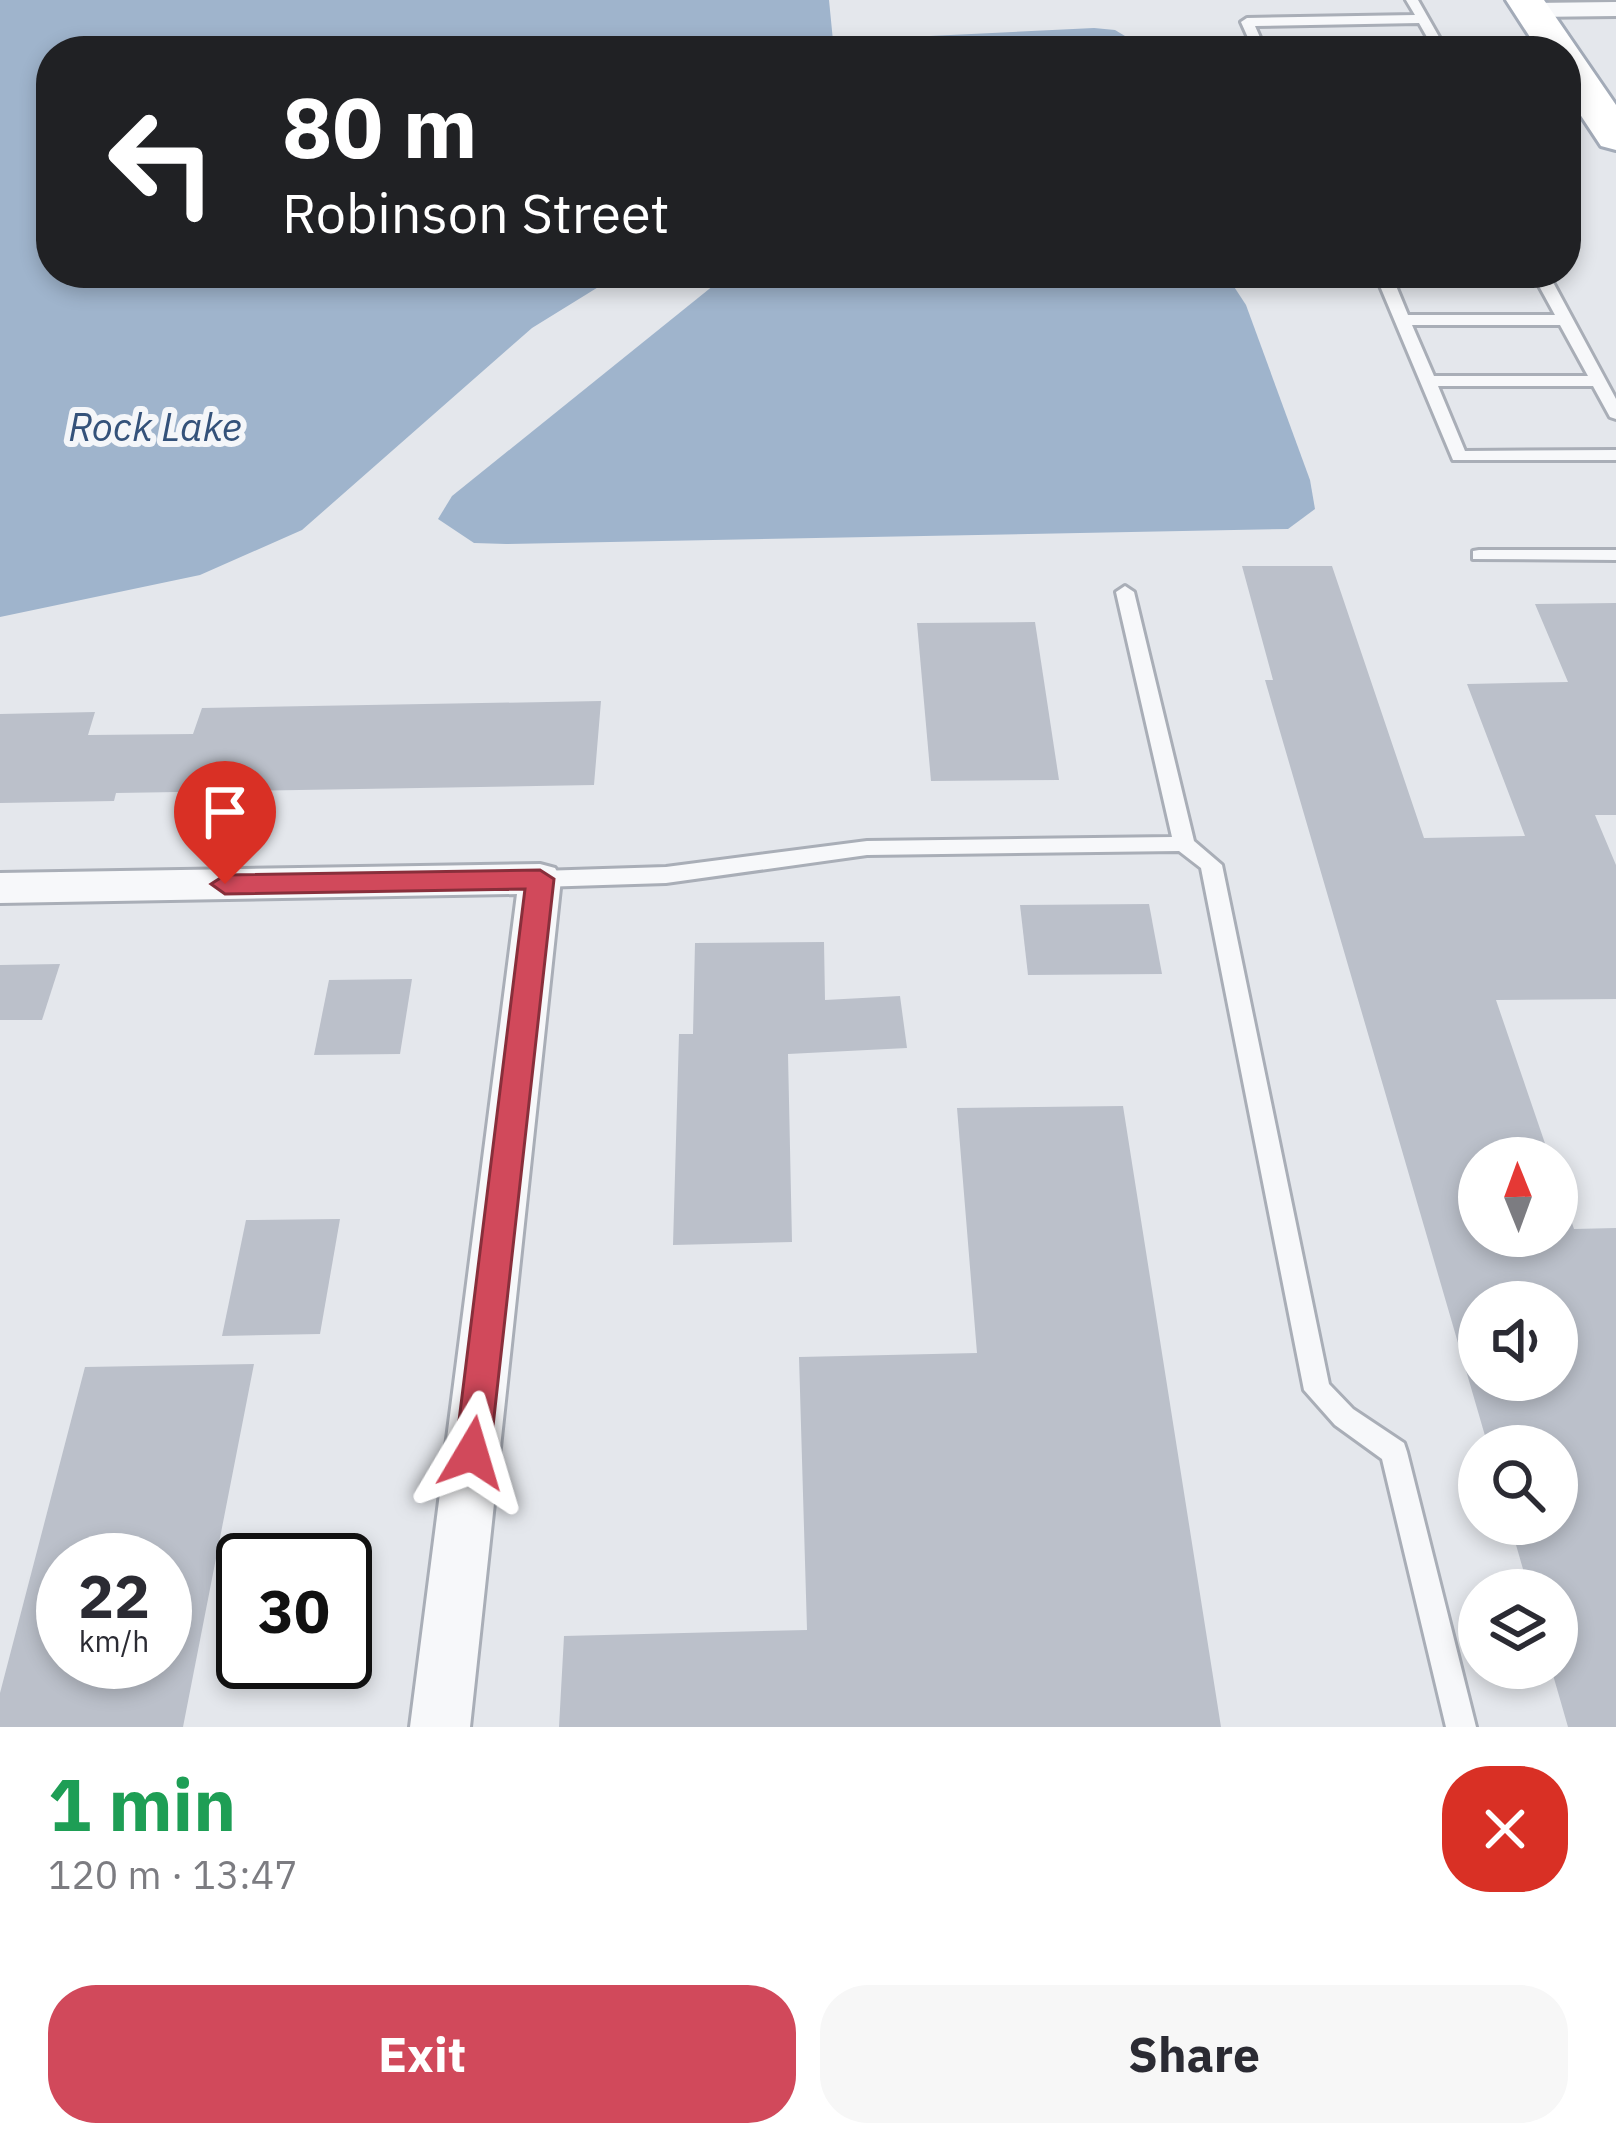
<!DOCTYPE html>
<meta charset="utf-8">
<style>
:root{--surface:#fff;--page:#f7f7f7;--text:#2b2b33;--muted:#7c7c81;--accent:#d1495b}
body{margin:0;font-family:"IBM Plex Sans",sans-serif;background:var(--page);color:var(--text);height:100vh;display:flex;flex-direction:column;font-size:45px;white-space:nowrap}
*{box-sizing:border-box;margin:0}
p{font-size:39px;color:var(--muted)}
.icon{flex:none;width:66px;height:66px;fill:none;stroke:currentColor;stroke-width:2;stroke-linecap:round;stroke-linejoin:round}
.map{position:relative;height:1727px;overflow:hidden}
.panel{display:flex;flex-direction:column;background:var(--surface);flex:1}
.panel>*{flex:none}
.top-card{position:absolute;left:36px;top:36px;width:1545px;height:252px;border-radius:48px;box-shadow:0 6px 18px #0003;background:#202124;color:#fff;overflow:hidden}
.needle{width:78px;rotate:359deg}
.buttons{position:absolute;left:1458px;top:1137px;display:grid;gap:24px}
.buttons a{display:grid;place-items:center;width:120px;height:120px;border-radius:50%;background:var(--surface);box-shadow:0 6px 18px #0003;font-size:60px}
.speed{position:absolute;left:36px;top:1533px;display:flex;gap:24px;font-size:60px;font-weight:700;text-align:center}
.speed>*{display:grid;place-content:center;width:156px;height:156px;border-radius:50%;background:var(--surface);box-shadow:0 6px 18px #0003;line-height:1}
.speed small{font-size:30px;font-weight:400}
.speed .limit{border:6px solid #111;border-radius:18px;background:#fff;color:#111}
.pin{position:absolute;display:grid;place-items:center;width:102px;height:102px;color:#fff;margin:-123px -51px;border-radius:50% 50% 50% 0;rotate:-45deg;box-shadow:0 0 12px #0007}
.pin .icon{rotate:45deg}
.me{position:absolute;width:132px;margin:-66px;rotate:7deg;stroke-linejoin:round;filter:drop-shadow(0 0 9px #0008)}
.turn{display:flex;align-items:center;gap:42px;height:252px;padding:0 48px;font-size:54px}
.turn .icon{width:156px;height:156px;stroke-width:2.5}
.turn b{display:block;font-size:84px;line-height:102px}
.round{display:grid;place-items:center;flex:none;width:126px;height:126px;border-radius:48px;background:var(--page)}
.head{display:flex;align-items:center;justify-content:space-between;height:204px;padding:0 48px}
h1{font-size:72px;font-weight:700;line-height:90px;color:#1e9e55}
.button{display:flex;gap:24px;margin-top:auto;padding:24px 48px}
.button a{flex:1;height:138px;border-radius:48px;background:var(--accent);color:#fff;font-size:48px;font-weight:700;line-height:138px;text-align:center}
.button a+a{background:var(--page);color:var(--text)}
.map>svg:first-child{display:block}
.water{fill:#9fb4cc}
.building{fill:#bbc0ca;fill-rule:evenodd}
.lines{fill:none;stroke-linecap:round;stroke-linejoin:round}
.service-casing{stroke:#a9aeb7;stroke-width:6}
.minor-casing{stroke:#a9aeb7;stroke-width:6}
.primary-casing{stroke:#a3abb8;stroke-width:6}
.service{fill:#f7f8fa;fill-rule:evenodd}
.minor{fill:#f7f8fa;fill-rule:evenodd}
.primary{fill:#fff;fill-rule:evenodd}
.route{fill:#d1495b;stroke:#882f3b;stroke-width:3}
.labels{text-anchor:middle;stroke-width:12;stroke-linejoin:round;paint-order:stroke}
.far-water-label{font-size:39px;font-style:italic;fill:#34527a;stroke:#f4f6f9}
</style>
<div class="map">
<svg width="1616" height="1727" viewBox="0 0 1616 1727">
<rect width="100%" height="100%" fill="#e4e7ec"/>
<g class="water">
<polygon points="0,0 829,0 834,51 51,51 51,273 621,273 532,328 302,530 200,575 0,617"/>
<polygon points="1094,28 1115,30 1150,51 893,51 892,43 909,37"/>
<polygon points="729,273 1225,273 1246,305 1310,480 1315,509 1288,529 506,544 474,543 438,519 452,496"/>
</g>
<g class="building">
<path d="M1242,566h90l92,272 101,-2 -58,-152 101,-2 -33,-78 81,-1v212h-21l21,50v134l-120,1 54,158h-71v78h78v-58l17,51 42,-1v499h-48l-17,-59h6v-78h-28l-19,-66h47v-78h-69l-223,-766h8zM1479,1302h78v78h-78z"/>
<polygon points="1035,622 1059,780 931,781 917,623"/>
<polygon points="601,701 594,785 116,793 114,801 0,803 0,714 95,712 88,735 193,734 202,708"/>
<polygon points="1149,904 1162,974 1028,975 1020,905"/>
<polygon points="824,942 825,1000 900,996 907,1048 788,1054 792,1242 673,1245 679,1034 693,1034 695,943"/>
<polygon points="60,964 42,1020 0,1020 0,965"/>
<polygon points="412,979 400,1054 314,1055 329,980"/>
<polygon points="1123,1106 1221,1727 559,1727 564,1636 807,1630 799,1357 977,1353 957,1108"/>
<polygon points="340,1219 320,1334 222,1336 246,1220"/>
<path d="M254,1364l-71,363h-183v-34l85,-326zM63,1560h102v102h-102z"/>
</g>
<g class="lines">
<defs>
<g id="service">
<polygon points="1406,0 1418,0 1447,51 1435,51 1419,23 1255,26 1266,51 1254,51 1241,22 1247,18 1415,15"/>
<path d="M1385,273h16l-7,8 14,34h147l-23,-42h16l68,126v20l-6,-2 -17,-31h-155l27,65 151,-1v10h-163l-75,-179zM1412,325h148l28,51h-154z"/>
<polygon points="1479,550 1616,550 1616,560 1473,559 1473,551"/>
<polygon points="1125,586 1134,592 1194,841 1222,865 1329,1384 1353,1409 1404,1443 1407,1452 1476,1727 1446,1727 1382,1459 1335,1425 1304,1390 1201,868 1179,851 867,855 666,883 540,887 529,879 540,871 666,867 867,841 1172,837 1116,592"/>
</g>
<g id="minor">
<polygon points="1616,2 1616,16 1532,17 1520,10 1532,3"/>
<polygon points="540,864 555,868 561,879 470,1727 410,1727 517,894 0,903 0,873"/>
</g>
<polygon id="primary" points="1506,0 1544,0 1616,105 1616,150 1601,146 1566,93 1566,51 1539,51"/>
</defs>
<use href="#service" class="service-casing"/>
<use href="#minor" class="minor-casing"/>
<use href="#primary" class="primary-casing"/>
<use href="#service" class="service"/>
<use href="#minor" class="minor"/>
<use href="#primary" class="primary"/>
</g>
<polygon class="route" points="540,870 554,879 490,1453 485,1464 472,1469 460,1464 455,1453 525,889 225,894 211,884 225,875"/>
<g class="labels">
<g class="far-water-label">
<text x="155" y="441">Rock Lake</text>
</g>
</g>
</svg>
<div class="buttons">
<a><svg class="needle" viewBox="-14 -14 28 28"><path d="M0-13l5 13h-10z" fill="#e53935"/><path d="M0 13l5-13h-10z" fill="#7c7c81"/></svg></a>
<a><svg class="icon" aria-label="sound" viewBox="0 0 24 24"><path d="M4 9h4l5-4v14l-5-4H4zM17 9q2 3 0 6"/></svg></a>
<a><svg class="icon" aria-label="search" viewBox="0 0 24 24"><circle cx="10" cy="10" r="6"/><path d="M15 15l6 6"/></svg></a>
<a><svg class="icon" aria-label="layers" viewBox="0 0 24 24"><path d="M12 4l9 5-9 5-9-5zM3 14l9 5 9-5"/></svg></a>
</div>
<div class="speed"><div>22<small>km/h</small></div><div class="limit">30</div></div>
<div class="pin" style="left:225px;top:884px;background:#d93025"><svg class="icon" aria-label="arrive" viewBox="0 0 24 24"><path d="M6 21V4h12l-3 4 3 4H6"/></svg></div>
<svg class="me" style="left:472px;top:1453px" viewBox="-20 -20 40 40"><path d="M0-17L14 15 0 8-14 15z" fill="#d1495b" stroke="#fff" stroke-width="4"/></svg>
<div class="top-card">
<div class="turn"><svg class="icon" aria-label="left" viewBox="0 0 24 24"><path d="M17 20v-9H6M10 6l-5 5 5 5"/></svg><div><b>80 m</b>Robinson Street</div></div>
</div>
</div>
<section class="panel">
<div class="head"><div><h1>1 min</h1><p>120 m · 13:47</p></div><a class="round" style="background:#d93025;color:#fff"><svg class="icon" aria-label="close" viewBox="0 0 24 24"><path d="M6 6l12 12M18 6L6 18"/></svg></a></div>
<div class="button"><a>Exit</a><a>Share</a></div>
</section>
